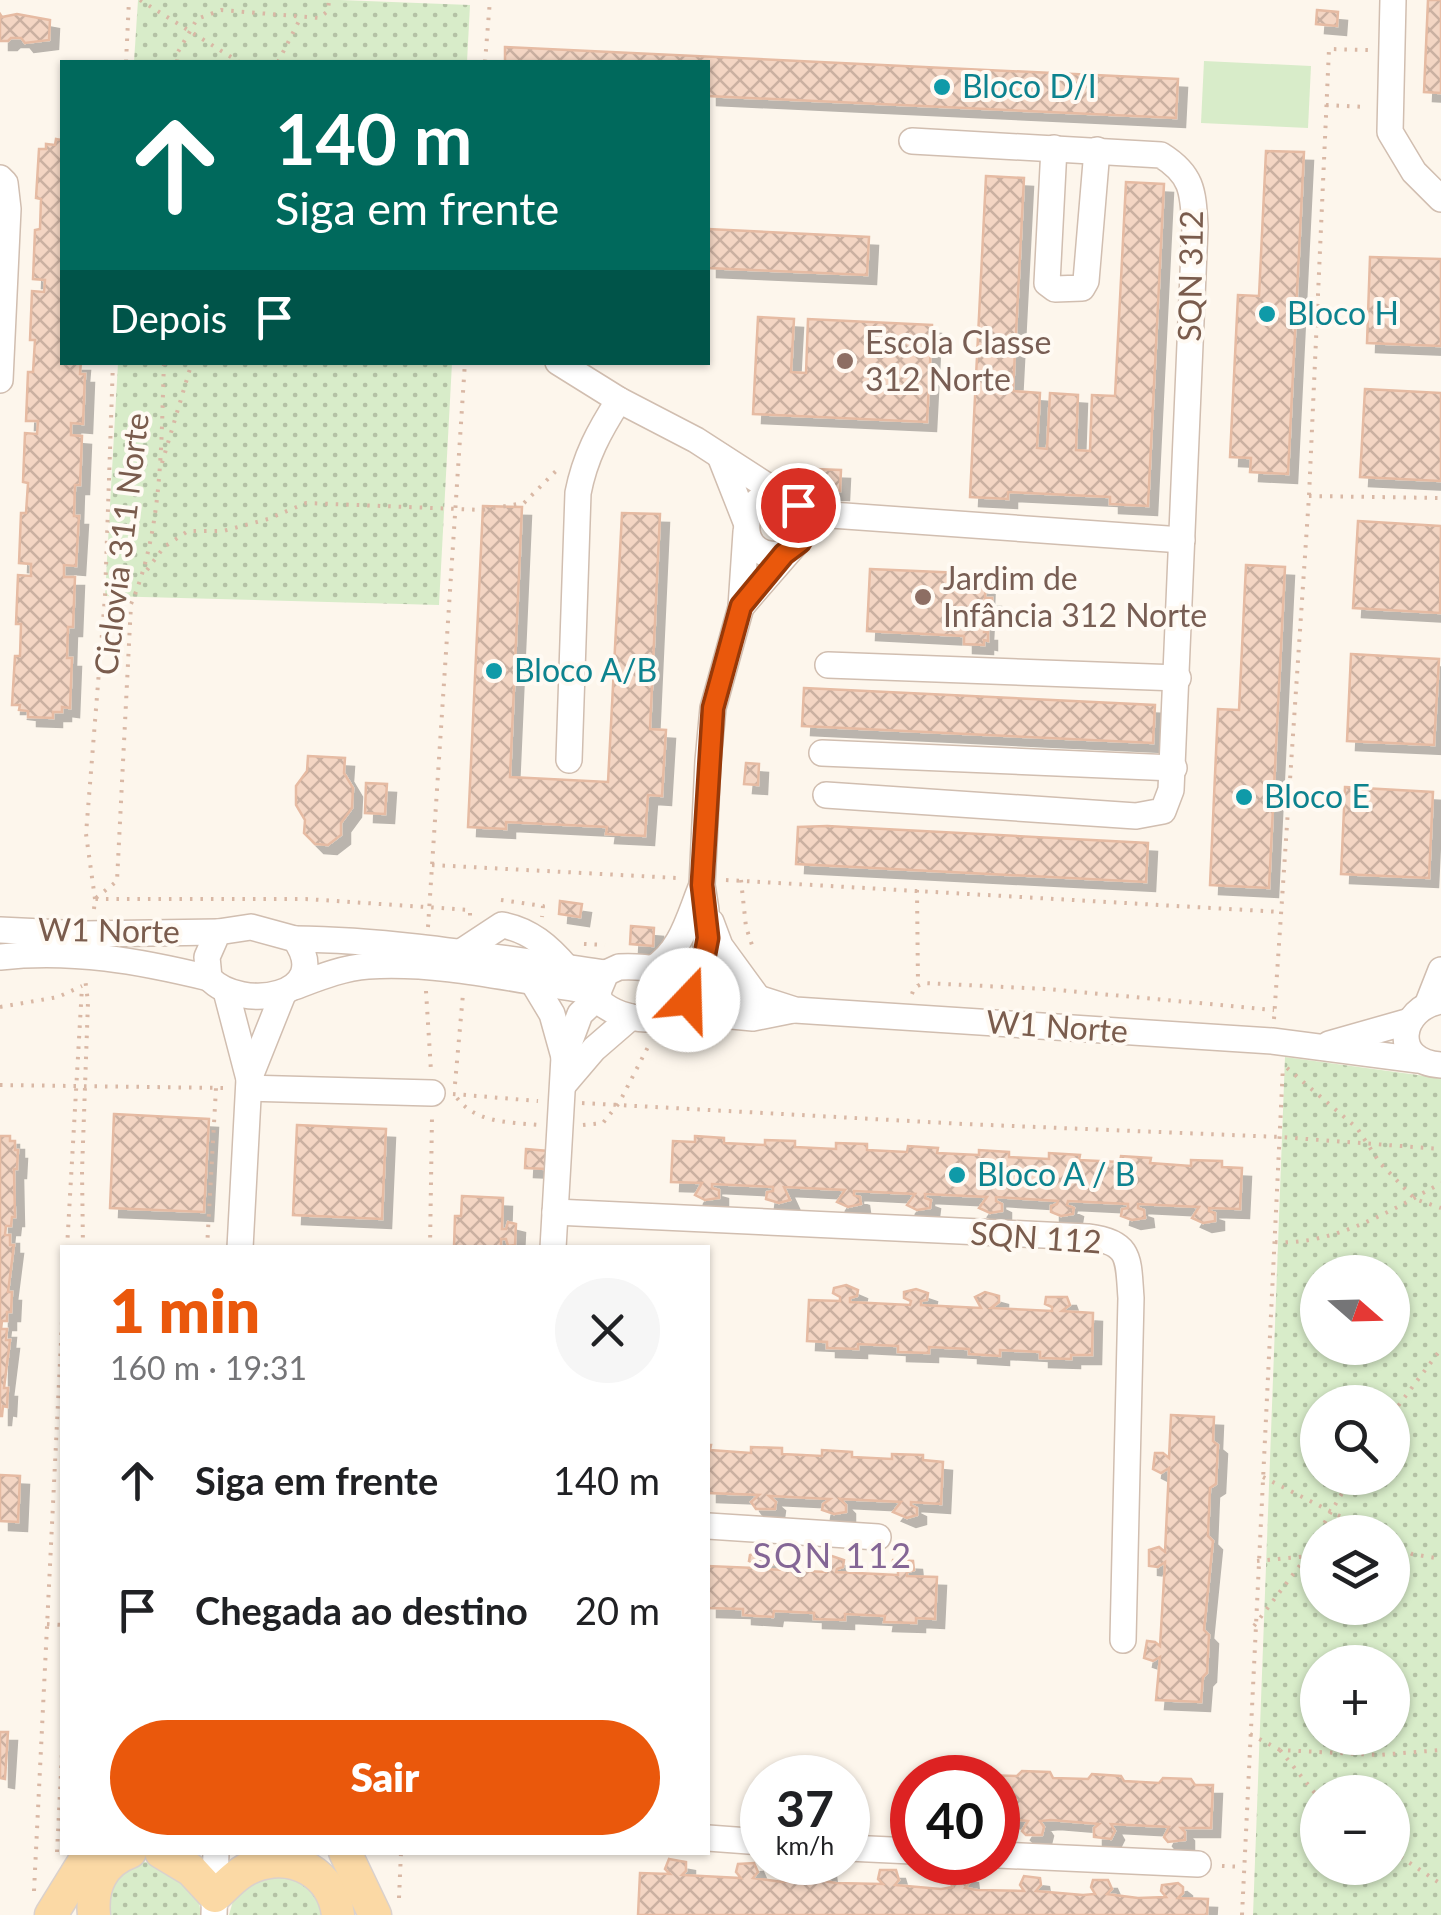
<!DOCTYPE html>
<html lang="pt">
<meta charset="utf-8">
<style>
:root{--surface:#fff;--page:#f6f6f6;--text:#202124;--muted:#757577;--accent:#ea580c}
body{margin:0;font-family:Lato,sans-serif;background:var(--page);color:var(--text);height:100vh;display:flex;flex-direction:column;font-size:38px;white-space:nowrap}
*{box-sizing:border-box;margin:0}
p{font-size:32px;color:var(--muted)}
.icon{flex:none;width:55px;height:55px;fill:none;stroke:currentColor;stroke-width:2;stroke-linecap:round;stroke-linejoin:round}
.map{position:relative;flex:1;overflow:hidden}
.drawer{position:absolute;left:60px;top:1245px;width:650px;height:610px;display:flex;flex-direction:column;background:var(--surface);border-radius:0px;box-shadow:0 2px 8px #0004}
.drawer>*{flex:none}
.hud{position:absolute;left:60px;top:60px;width:650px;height:305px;border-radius:0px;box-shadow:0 2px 8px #0004;background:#00695c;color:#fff;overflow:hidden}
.needle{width:65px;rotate:110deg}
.tools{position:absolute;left:1300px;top:1255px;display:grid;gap:20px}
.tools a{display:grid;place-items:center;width:110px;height:110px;border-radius:50%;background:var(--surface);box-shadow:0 2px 8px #0004;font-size:50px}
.speed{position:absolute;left:740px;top:1755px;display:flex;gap:20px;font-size:50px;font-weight:700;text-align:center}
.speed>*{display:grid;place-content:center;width:130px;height:130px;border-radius:50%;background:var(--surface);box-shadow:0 2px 8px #0004;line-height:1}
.speed small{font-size:25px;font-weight:400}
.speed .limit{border:15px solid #d22;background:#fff;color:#111}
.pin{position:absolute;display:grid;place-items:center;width:85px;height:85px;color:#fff;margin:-42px;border:5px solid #fff;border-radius:50%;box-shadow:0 2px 10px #0007}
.me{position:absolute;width:110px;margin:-55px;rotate:21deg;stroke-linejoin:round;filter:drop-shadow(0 0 8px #0008)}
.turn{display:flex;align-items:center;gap:35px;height:210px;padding:0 50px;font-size:45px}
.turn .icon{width:130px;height:130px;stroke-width:2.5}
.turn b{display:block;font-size:70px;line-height:85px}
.then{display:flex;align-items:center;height:95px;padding:0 50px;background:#0003;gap:20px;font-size:38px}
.round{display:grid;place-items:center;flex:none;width:105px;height:105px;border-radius:52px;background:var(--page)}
.headline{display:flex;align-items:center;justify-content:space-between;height:170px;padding:0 50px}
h1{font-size:60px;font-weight:800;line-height:75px;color:var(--accent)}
.primary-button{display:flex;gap:20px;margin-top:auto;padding:20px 50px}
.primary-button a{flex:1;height:115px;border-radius:60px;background:var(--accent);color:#fff;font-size:40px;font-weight:800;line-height:115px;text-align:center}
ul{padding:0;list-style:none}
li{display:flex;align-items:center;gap:30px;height:130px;padding:0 50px}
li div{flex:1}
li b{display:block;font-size:38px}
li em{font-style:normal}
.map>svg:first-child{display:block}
.grass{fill:url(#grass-dots);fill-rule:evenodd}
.green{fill:#d8ecc9}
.building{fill:url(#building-cross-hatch);stroke:#e6bba3;stroke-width:2.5;filter:url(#shadow)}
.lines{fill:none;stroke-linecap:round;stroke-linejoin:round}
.minor-casing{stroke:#d1beb0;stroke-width:28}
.major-casing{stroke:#dad1cd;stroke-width:35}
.path{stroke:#d9b8a5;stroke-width:4;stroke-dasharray:2.5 8;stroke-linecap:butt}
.minor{stroke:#fff;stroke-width:25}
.major{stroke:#fbd9a5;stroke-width:32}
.route-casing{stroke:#983908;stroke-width:25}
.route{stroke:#ea580c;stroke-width:18}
.culture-dot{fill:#0f9aa8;stroke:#fffaf3;stroke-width:4}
.education-dot{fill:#8d6e63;stroke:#fffaf3;stroke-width:4}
.labels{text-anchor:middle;stroke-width:8;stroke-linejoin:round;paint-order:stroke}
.culture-label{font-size:32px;fill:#0d838f;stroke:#fffaf3;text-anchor:start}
.street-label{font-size:32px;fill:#7a5c4d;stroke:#fffaf3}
.education-label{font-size:32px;fill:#785e54;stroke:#fffaf3;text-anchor:start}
.neighbourhood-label{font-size:35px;letter-spacing:2.5px;fill:#846695;stroke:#fffaf3}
</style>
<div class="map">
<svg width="1441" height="1915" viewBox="0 0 1441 1915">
<defs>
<pattern id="grass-dots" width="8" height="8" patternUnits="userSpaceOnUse" patternTransform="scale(2.5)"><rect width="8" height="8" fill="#d8ecc9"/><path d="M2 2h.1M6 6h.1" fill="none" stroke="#b4c2a5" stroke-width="1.8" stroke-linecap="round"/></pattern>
<pattern id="building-cross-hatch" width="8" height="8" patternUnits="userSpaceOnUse" patternTransform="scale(2.5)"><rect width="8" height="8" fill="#f3d5c3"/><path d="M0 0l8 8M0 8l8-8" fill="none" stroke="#cab0a1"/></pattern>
<filter id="shadow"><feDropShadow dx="9" dy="9" stdDeviation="0" flood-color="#0004"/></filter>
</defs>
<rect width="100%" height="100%" fill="#fdf6ec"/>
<g class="grass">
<polygon points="138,0 340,0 470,5 467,62 134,62"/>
<polygon points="118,363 452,363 439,605 105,596"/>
<path d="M1285,1057l140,19 16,-1v840h-188zM1318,1272h74v76h-74zM1318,1402h74v76h-74zM1318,1532h74v76h-74zM1318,1662h74v76h-74zM1318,1792h74v76h-74z"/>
<path d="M145,1862l18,2 36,38 2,13h-98c6,-26 12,-49 42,-53z"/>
<polygon points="305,1875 328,1915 229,1915 236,1890 246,1878"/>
</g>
<polygon class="green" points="1204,61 1311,66 1308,128 1201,123"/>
<g class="building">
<polygon points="1428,0 1441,0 1441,93 1424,92"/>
<polygon points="1317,10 1338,12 1337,26 1316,24"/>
<polygon points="0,14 2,17 17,14 50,20 49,40 25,43 21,38 11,38 8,41 0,41"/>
<polygon points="505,47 1178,79 1176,118 708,96 708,62 505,62"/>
<polygon points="56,139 62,140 62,362 81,362 80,374 85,374 83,424 71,423 71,435 82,436 80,485 75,485 74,516 79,516 76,566 64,565 64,577 75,577 73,627 68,627 67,658 72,658 70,708 62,707 62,712 53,712 53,718 28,717 28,711 19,710 20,705 12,705 15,656 20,656 21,624 16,624 18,575 31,576 31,564 19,563 21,513 26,513 28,483 23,482 25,433 37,434 38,421 26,421 28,372 33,372 35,340 30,340 32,291 44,292 45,280 33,279 35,230 40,229 41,199 36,198 39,149 46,149 46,144 55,145"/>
<polygon points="1266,151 1304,152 1288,474 1250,472 1251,458 1230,457 1238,295 1259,296"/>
<polygon points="986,176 1024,178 1013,391 1040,393 1037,448 1047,449 1050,393 1078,395 1076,450 1090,451 1092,395 1115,396 1126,182 1164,184 1148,506 1110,504 1110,497 1008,492 1008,499 970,497"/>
<polygon points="708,229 869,237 867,275 708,268"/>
<polygon points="1370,257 1441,259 1441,346 1367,343"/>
<polygon points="758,317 794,319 791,372 806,373 808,319 932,325 927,422 753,414"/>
<polygon points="1365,389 1441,393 1441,481 1360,477"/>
<polygon points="815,469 841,470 840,491 813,490"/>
<polygon points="483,506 522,507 510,777 608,782 622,513 660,514 650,729 666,730 662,796 648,795 645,836 606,834 607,827 506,822 506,829 468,827"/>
<polygon points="1358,521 1441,526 1440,613 1353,608"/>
<polygon points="1246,565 1285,567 1269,888 1210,885 1218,709 1239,710"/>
<polygon points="870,569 986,574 985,598 992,598 992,614 985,614 984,632 988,632 988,641 984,640 984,645 964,644 964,636 867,631"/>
<polygon points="1351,654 1439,659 1434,745 1347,741"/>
<polygon points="804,688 1155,705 1153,743 802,726"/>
<polygon points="308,756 345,758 344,773 353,788 352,808 341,823 341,835 328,845 315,844 304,833 305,820 296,805 296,786 307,771"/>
<polygon points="746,763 759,764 758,785 744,784"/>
<polygon points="366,783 387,784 385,814 365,813"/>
<polygon points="1345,787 1433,792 1429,878 1341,874"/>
<polygon points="827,826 1148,843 1146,882 796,864 798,827"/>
<polygon points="560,901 582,904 580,917 559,914"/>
<polygon points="631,926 654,928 653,946 630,944"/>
<polygon points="114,1114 209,1119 204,1212 110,1208"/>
<polygon points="297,1125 386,1129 382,1219 293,1215"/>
<polygon points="0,1136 10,1136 10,1141 15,1141 15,1150 18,1150 17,1169 14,1169 15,1217 12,1217 11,1226 6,1226 5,1235 10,1235 10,1245 14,1245 8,1292 12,1292 11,1312 7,1312 7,1321 2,1321 1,1329 7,1329 6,1340 10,1340 4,1388 8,1388 7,1407 3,1406 2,1416 0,1416"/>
<polygon points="695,1136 724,1138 724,1143 765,1145 765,1140 795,1141 795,1147 836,1149 836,1143 867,1144 867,1150 907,1152 908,1146 938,1148 937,1153 979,1155 979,1150 1009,1152 1009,1157 1049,1159 1049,1153 1080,1155 1079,1160 1120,1162 1121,1156 1151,1158 1150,1163 1191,1166 1191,1160 1222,1161 1222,1167 1242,1168 1240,1209 1209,1208 1209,1211 1215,1213 1215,1221 1203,1223 1192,1218 1199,1207 1138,1204 1138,1208 1144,1210 1145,1218 1132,1220 1121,1216 1122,1209 1128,1208 1128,1204 1068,1201 1067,1205 1074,1208 1073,1214 1061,1216 1051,1212 1051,1206 1057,1204 1058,1201 996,1197 996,1201 1002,1204 1002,1211 990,1213 979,1208 987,1197 925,1194 925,1198 931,1200 930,1208 917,1210 907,1205 915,1194 854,1191 854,1195 860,1197 861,1204 848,1207 837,1202 845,1190 784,1187 790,1200 779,1203 766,1199 767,1192 773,1191 773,1187 712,1184 712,1188 719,1190 719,1198 705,1200 695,1195 702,1183 671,1182 673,1141 695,1142"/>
<polygon points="526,1149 548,1151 547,1169 525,1168"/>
<polygon points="462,1196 503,1198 502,1229 506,1229 508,1222 516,1224 515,1245 508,1246 506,1239 501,1239 501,1248 454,1247 455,1216 461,1216"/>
<polygon points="846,1285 858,1290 857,1296 850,1298 850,1302 910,1305 911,1301 904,1298 904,1292 916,1289 928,1293 927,1300 921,1301 921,1305 981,1308 975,1297 985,1292 999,1296 999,1302 991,1308 1052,1311 1052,1307 1045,1304 1046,1297 1067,1297 1070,1305 1062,1311 1093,1313 1092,1355 1071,1355 1071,1359 1040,1358 1040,1352 1000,1350 1000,1356 969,1354 969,1349 929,1347 929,1353 898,1352 898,1346 858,1344 858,1349 827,1348 827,1342 807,1341 809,1300 840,1301 840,1297 833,1293 834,1288"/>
<polygon points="1171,1415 1214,1417 1213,1441 1218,1445 1216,1484 1210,1488 1208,1536 1213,1541 1204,1630 1209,1635 1207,1673 1203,1677 1201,1702 1156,1700 1160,1657 1153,1661 1144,1658 1147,1641 1155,1642 1160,1646 1165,1562 1158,1567 1149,1566 1149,1550 1159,1547 1165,1552 1169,1468 1161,1473 1153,1469 1155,1453 1163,1453 1169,1458"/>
<polygon points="708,1445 711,1445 710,1450 751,1453 751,1447 782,1448 782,1454 822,1456 822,1450 852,1452 852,1457 892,1459 892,1454 923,1455 923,1460 943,1462 941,1504 911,1502 911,1505 917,1508 917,1515 907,1518 893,1512 901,1502 840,1499 846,1505 846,1512 834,1514 822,1510 823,1504 830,1499 769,1496 776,1502 775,1509 756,1509 751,1502 759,1495 708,1493"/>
<polygon points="0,1475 20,1476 18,1522 0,1521"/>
<polygon points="762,1552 773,1557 773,1564 765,1569 826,1572 827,1568 820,1564 820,1558 832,1556 844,1560 843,1567 837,1569 836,1572 898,1575 898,1571 891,1568 893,1560 913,1561 914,1570 907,1572 907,1576 937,1577 935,1619 916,1618 916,1623 884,1622 885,1616 845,1614 845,1620 814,1619 814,1613 774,1611 773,1617 743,1615 743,1609 708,1608 708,1566 755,1568 756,1564 749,1561 750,1555"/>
<polygon points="0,1732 8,1732 5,1779 0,1778"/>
<polygon points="950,1768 978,1769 982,1775 1017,1776 1022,1771 1050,1772 1053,1778 1088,1779 1092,1774 1121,1776 1124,1781 1159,1783 1163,1778 1191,1779 1195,1785 1213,1785 1211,1828 1181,1828 1185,1832 1185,1840 1168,1842 1164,1837 1169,1827 1111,1824 1115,1831 1111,1839 1094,1837 1094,1828 1099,1824 1051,1820 1040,1821 1044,1827 1042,1835 1026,1835 1022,1831 1028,1821 998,1818 998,1778 928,1778 928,1773 947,1773"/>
<polygon points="669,1859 686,1862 686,1871 682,1875 741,1878 736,1872 738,1864 754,1863 758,1872 753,1878 783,1882 812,1880 807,1875 812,1866 827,1868 828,1875 824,1881 836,1883 883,1884 878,1879 880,1870 896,1870 899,1880 895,1885 941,1889 953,1887 949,1881 953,1872 969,1874 970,1882 965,1888 977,1890 1024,1891 1020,1885 1024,1876 1040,1878 1041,1885 1036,1891 1083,1895 1095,1894 1091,1887 1093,1880 1108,1880 1112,1889 1107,1894 1138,1898 1166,1897 1161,1891 1162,1885 1178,1883 1183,1887 1183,1893 1178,1898 1208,1899 1207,1915 638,1915 640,1873 670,1874 665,1869"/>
</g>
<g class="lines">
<defs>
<g id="minor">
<polyline points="1393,0 1390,132 1414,172 1441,199"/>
<polyline points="1054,148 1047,283 1055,289 1082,288 1086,281 1097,150"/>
<polyline points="0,178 5,183 8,209 0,380"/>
<polyline points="558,362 619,400 696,440 781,495"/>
<polyline points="720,456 746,522"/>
<polyline points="803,513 1182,540"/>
<path d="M741,607l64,-74c1,-13 -2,-27 -14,-34 -46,-26 -68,64 -6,55"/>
<polyline points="828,665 1178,678"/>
<polyline points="822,753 1174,768"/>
<path d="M569,760l9,-267c7,-36 21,-62 41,-93"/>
<path d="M826,795l310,21 27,-5 8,-21 24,-563c-2,-35 -2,-52 -34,-72l-249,-14"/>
<polyline points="711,922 720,946 758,998"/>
<path d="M251,927l44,12c40,57 -53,74 -86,39l-2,-21 11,-25z"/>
<polyline points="0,930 84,934 218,932"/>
<path d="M295,939c105,1 208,20 311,34"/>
<path d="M461,952l41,-27c28,5 47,22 65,43"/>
<path d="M0,957c73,-8 139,4 209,21"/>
<path d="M619,967c22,-1 58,1 70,22l-1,11c-18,28 -65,22 -88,2l-2,-10 8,-19z"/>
<path d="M652,969c30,-18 37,-53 50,-84"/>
<polyline points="686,982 700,968 706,949 706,910 702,885 708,761 713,708 741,607 746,532"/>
<polyline points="534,984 552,1014 564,1057"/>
<path d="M294,987c24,-9 48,-19 74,-21 76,-5 154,16 230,26"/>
<polyline points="689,989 758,998 795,1010 1272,1041 1418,1060"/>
<polyline points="226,991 249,1079 240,1248"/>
<path d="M1441,1001c-42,7 -51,61 0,64"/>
<polyline points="1428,1003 1441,970"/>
<polyline points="679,1011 753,1018 793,1010"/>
<polyline points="1329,1044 1410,1021"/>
<polyline points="249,1079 283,994"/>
<polyline points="565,1083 594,1049 631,1017"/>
<polyline points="249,1088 432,1093"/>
<path d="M555,1212l533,25c44,5 40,23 43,61l-8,342"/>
<polyline points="553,1248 564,1057 580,1014 598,997"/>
<polyline points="708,1526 878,1537"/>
<polyline points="708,1838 762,1842"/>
<polyline points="848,1848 912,1851"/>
<polyline points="998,1855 1198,1864"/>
<polyline points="214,1915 216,1852"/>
</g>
<g id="major">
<path d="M161,1852l30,18 24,26c12,-11 23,-24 39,-30 40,-15 79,8 84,49"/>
<polyline points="345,1852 375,1915"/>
<polyline points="51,1915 90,1852"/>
<path d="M94,1915c-3,-28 8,-53 36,-63"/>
</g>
</defs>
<use href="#minor" class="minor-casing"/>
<use href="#major" class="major-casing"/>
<g class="path">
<polyline points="140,0 239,62"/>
<polyline points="126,62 129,0"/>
<polyline points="177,62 178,52 197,19 221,10 319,18 328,11 329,0"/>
<polyline points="278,62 300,19"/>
<polyline points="485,62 490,0"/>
<polyline points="1326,105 1367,107"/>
<polyline points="162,463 192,362"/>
<polyline points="1309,496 1441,498"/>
<polyline points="147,570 164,547 188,531 223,531 268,519 306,503 482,510 524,503 560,467"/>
<polyline points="432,865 677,878"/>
<polyline points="726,880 1281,912"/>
<polyline points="741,880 746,927 753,948"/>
<polyline points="917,890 918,985"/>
<path d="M96,898l21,-17 14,-277c32,-74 30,-162 33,-242"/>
<polyline points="95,899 86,834 105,596 113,362"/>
<polyline points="501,900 543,906 542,917"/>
<polyline points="94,909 95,899 306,899 470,910 470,920"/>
<polyline points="428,927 465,362"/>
<polyline points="584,944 605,945"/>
<polyline points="426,991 431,1071"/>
<polyline points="912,994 914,988 923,983 1047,989 1274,1010"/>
<polyline points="0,1007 58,997 82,986"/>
<polyline points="1274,1019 1309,496 1329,49 1369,50"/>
<polyline points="673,1041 693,1037"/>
<polyline points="1287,1068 1357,1128 1380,1163 1415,1199 1441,1208"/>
<polyline points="455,1084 463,994"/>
<polyline points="0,1085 224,1088"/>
<polyline points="453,1094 538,1101"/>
<path d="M457,1098c19,25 51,24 81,27"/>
<polyline points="582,1103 964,1124 1280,1137 1441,1149"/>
<polyline points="583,1125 603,1123 619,1103 649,1045 653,1044"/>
<path d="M1275,1242c57,4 118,-32 166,-59"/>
<polyline points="67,1248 82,987"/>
<polyline points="83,1248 82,1171 88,1002 85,978"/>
<polyline points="207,1248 216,1088"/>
<polyline points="430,1248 432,1116"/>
<polyline points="1392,1414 1441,1349"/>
<polyline points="1263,1477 1371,1532"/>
<polyline points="1319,1532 1351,1478"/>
<polyline points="1392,1544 1412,1554 1441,1559"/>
<polyline points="1392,1554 1408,1554"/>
<polyline points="1257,1561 1318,1555"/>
<polyline points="47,1624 62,1625"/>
<polyline points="1254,1626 1307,1556 1318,1535"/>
<polyline points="1250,1734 1280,1750 1378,1755 1441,1750"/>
<polyline points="1280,1750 1318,1797"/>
<polyline points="1392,1851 1441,1884"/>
<polyline points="57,1852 62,1752"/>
<polyline points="1222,1866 1243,1867"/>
<polyline points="34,1891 62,1321"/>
<polyline points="399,1898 401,1852"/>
<polyline points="1242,1915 1283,1066"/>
</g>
<use href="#minor" class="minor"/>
<use href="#major" class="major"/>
</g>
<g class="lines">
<defs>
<polyline id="route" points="688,1000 686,982 704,959 708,938 702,885 713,708 741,606 784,554 800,542 804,533 806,523 798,505"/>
</defs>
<use href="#route" class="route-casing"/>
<use href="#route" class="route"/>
</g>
<g class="culture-dot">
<circle cx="942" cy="87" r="10"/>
<circle cx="1267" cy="314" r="10"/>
<circle cx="494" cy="671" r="10"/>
<circle cx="1244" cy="797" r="10"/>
<circle cx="957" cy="1175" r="10"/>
</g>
<g class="education-dot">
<circle cx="845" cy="361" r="10"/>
<circle cx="923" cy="597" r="10"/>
</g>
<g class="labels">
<g class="culture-label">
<text x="962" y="98">Bloco D/I</text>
<text x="1287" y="325">Bloco H</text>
<text x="514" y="682">Bloco A/B</text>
<text x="1264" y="808">Bloco E</text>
<text x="977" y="1186">Bloco A / B</text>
</g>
<g class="street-label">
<text transform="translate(1191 276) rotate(-89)" y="11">SQN 312</text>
<text transform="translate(122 544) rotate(-83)" y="11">Ciclovia 311 Norte</text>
<text transform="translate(109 931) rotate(1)" y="11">W1 Norte</text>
<text transform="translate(1057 1027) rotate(4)" y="11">W1 Norte</text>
<text transform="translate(1036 1238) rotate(4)" y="11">SQN 112</text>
</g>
<g class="education-label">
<text x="865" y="354">Escola Classe<tspan x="865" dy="37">312 Norte</tspan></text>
<text x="943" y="590">Jardim de<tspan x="943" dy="37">Infância 312 Norte</tspan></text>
</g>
<g class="neighbourhood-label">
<text x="833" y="1568">SQN 112</text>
</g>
</g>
</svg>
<div class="tools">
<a><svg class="needle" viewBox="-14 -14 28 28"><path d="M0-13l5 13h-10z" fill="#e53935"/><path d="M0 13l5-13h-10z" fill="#757577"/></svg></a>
<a><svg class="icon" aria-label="search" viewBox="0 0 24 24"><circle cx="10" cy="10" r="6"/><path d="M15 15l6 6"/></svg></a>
<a><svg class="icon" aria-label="layers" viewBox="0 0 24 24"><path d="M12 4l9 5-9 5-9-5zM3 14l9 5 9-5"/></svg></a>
<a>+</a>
<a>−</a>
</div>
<div class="speed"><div>37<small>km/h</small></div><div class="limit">40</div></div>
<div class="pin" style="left:798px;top:505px;background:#d93025"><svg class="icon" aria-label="arrive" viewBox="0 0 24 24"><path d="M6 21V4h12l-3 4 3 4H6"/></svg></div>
<svg class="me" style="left:688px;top:1000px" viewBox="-20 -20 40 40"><circle r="19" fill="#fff"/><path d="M0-13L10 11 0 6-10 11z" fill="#ea580c"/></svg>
<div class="hud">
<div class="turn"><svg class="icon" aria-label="ahead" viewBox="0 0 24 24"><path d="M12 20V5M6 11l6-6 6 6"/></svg><div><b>140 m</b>Siga em frente</div></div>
<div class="then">Depois<svg class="icon" aria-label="arrive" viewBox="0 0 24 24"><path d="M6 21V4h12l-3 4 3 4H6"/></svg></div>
</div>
<section class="drawer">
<div class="headline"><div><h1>1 min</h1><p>160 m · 19:31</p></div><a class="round"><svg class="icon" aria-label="close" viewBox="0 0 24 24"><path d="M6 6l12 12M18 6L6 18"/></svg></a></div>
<ul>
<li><svg class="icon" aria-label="ahead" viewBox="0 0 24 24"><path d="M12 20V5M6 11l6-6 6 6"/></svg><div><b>Siga em frente</b></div><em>140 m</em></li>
<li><svg class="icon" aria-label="arrive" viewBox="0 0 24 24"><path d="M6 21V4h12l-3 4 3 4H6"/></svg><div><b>Chegada ao destino</b></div><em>20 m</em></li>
</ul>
<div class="primary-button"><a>Sair</a></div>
</section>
</div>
